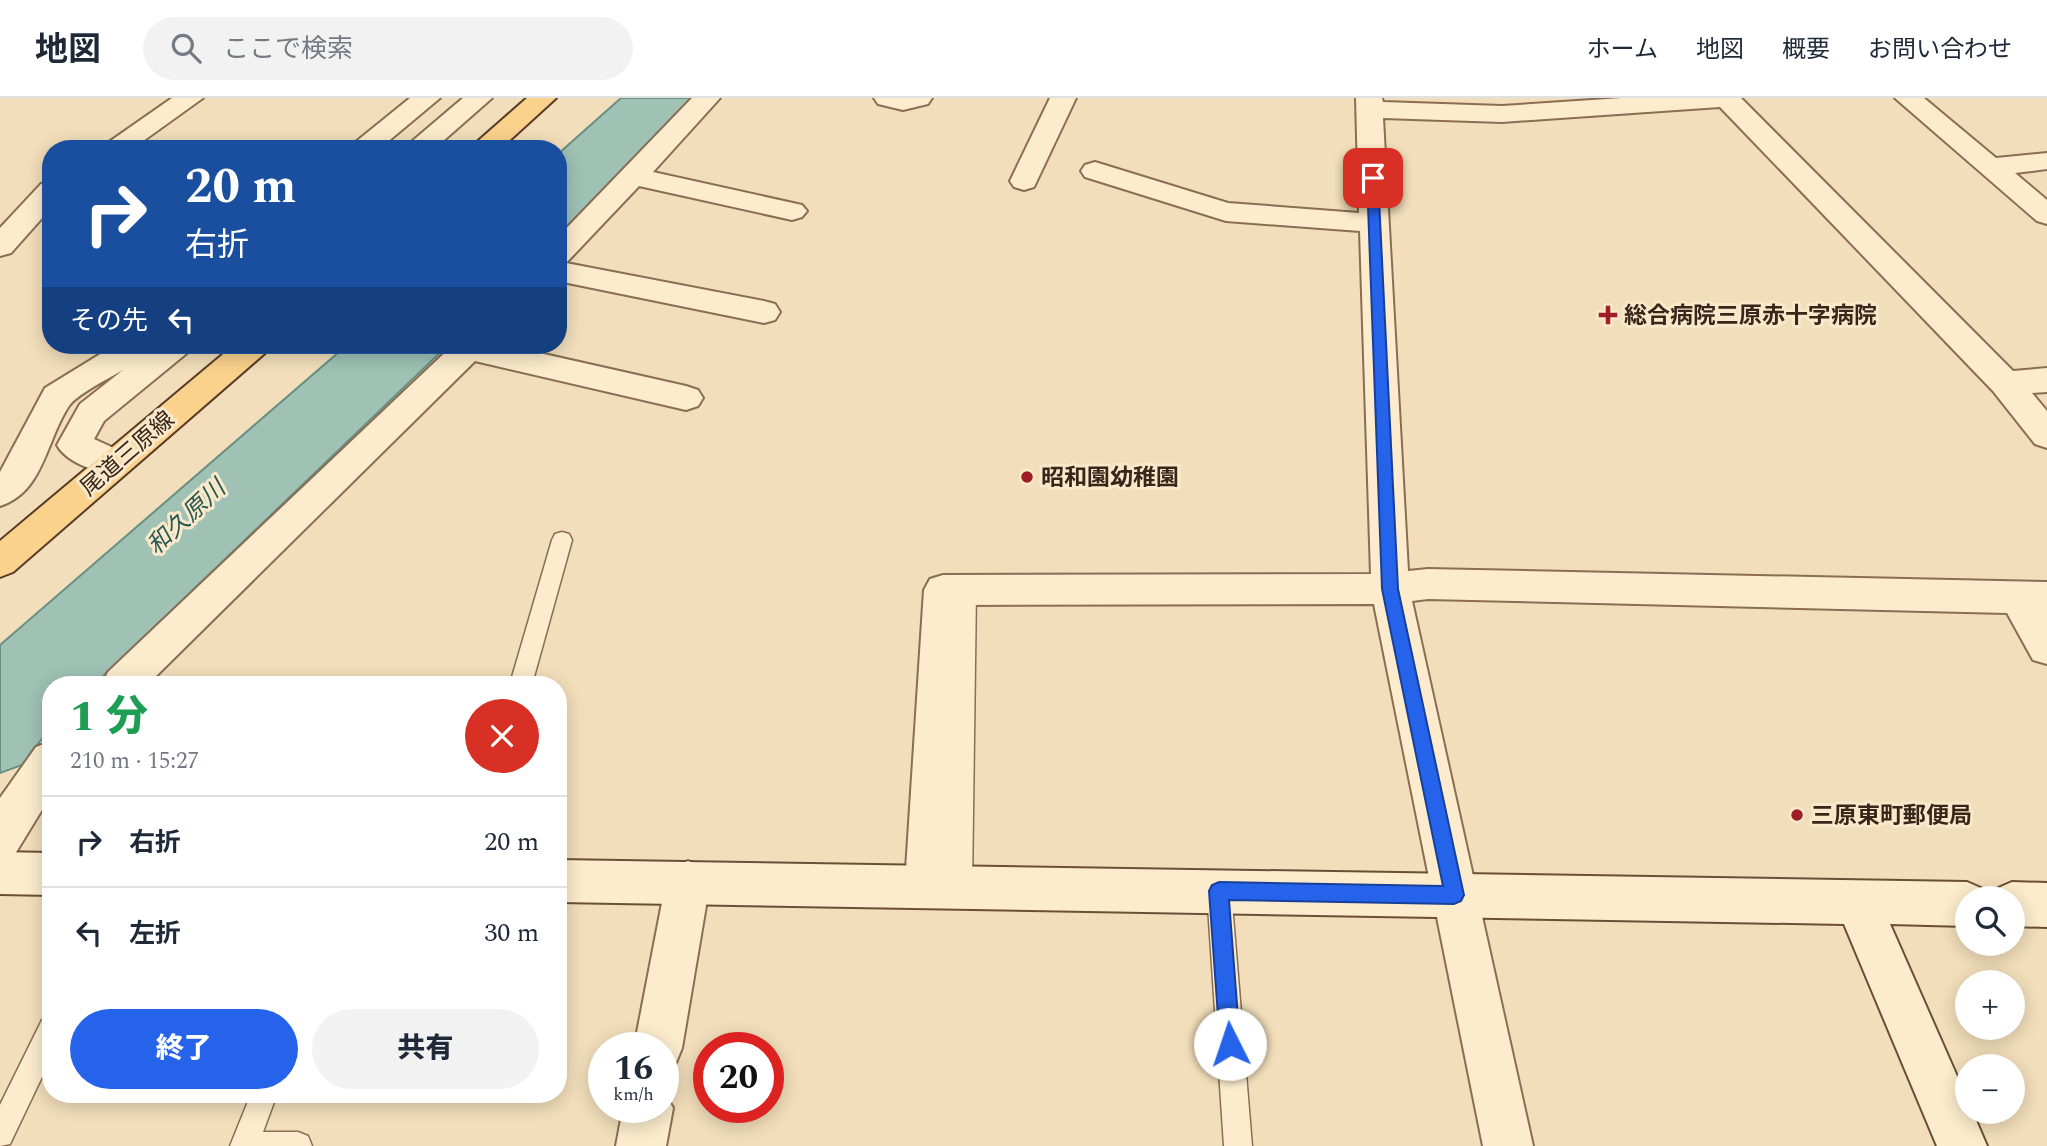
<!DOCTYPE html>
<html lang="ja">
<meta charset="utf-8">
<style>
:root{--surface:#fff;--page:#f2f2f3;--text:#1f2937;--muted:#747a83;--line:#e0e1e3;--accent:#2563eb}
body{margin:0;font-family:Spectral,"Noto Sans JP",serif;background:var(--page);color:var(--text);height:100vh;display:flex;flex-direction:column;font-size:26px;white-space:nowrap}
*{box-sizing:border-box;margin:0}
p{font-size:23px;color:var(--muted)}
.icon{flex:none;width:38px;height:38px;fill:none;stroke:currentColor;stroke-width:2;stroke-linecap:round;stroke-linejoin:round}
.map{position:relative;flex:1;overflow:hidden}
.panel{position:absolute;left:42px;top:578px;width:525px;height:427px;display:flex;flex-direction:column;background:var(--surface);border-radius:28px;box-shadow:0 4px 18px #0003}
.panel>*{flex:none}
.hud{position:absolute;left:42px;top:42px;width:525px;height:214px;border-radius:28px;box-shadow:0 4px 18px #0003;background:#1a4fa0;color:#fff;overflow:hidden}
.buttons{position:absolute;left:1955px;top:788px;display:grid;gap:14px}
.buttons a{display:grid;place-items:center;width:70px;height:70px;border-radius:50%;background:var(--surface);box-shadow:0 4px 18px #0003;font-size:35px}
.speed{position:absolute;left:588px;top:934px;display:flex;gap:14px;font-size:35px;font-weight:700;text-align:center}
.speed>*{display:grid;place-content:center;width:91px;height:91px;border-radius:50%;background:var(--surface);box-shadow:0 4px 18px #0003;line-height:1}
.speed small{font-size:18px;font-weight:400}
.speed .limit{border:10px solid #d22;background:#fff;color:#111}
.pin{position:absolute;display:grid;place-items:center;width:60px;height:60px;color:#fff;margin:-30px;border-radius:14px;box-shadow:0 4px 10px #0006}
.me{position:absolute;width:77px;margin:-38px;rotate:356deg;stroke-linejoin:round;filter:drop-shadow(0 0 5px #0008)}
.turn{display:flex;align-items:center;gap:24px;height:147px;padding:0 28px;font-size:32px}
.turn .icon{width:91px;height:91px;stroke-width:2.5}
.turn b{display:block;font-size:49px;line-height:60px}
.then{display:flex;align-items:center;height:66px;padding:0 28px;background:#0003;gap:14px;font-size:26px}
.round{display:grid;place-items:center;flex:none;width:74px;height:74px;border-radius:37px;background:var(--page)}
.overview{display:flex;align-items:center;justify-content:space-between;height:119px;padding:0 28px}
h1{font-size:42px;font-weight:800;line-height:52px;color:#1e9e55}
.primary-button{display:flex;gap:14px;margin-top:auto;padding:14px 28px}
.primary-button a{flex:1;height:80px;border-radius:42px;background:var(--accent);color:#fff;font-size:28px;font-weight:800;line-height:80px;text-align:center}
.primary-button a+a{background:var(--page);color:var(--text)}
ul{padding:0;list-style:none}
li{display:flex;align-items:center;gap:21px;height:91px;padding:0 28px;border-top:2px solid var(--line)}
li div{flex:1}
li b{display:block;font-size:26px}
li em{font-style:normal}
header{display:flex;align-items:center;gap:42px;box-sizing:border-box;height:98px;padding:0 35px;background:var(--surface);border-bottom:2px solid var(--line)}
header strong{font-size:33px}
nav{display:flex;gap:38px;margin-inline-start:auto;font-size:24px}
.search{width:490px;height:63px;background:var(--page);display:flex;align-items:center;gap:18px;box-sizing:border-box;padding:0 24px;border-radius:38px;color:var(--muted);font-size:26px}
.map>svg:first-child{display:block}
.water{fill:#9fc2b5;stroke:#669083;stroke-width:2}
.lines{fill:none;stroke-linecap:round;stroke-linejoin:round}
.lane-casing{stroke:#8a6d53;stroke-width:3}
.street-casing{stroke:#8a6d53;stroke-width:4}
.secondary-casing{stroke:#6b4e36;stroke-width:4}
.primary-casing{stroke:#573b28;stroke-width:4}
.lane{fill:#fceccd;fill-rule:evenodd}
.street{fill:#fceccd;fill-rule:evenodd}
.secondary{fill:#fceccd;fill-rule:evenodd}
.primary{fill:#fad28c;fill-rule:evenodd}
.route{fill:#2563eb;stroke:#184099;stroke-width:2}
.poi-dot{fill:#9f1d26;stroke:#f9e8ca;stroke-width:2.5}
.labels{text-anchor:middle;stroke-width:6;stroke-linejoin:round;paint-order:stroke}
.poi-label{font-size:23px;font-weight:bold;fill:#372619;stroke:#f9e8ca;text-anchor:start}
.street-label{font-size:23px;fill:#372619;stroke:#f9e8ca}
.water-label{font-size:24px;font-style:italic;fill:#275953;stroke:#f9e8ca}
</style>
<header>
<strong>地図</strong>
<div class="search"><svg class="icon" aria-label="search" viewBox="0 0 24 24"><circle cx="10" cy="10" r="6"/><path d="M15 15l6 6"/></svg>ここで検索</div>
<nav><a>ホーム</a><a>地図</a><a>概要</a><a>お問い合わせ</a></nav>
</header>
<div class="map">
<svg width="2047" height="1048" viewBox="0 0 2047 1048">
<rect width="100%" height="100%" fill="#f2deba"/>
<g class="water">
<polygon points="621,0 705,0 558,141 558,56"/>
<polygon points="347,247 448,247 95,586 51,586 51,629 22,667 0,675 0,547"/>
</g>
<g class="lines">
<defs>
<g id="lane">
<polygon points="562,434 569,436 572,442 532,586 510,586 552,442 555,436"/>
<polygon points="966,484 973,486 976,492 972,790 969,798 960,802 951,798 948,790 956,492 959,486"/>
<polygon points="1219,781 1228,785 1231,793 1252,1048 1224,1048 1207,793 1210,785"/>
<polygon points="51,918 51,960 10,1046 0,1048 0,1007 42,922"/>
<polygon points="251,996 277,996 263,1034 298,1034 308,1038 312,1048 230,1048"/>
</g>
<g id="street">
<polygon points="172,0 203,0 132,51 99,51"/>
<polygon points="410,0 440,0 379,51 347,51"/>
<polygon points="463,0 492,0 434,51 403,51"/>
<polygon points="692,0 720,0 653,74 802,107 807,113 802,119 792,122 639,88 566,165 764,203 775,206 780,214 775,222 764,225 558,183 558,139"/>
<polygon points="874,0 932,0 928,6 903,12 878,6"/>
<polygon points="1050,0 1076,0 1034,89 1024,92 1014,89 1010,83"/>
<polygon points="1356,0 1382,0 1383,4 1502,8 1622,0 1741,0 2013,273 2047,270 2047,294 2032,295 2047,313 2047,350 2035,346 1993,293 1720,9 1502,24 1383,20 1408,473 1428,471 2047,484 2047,566 2033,562 2007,515 1428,501 1412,503 1533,1048 1483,1048 1374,506 961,507 949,787 943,802 927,808 911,802 905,787 924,492 930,481 943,477 1371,476 1360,133 1226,123 1085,79 1081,73 1085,67 1095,64 1228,105 1359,115"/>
<polygon points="1895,0 1924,0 1996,60 2047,55 2047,71 2015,75 2047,102 2047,126 2037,123"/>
<polygon points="51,83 51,110 11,155 0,158 0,130 41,86"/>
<path d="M115,247h77l-5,8 -83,68 -10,18 33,15 5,9 -5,9c-20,6 -60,-8 -70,-27l23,-41 43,-34c-13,8 -46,24 -54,36 -23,34 -25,86 -69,100v-34l45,-84z"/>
<polygon points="453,247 504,247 686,288 698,292 703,300 698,308 686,312 475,263 148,586 102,586 108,574"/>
<polygon points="51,643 51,697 15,756 0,762 0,700 36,649"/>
<polygon points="688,763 704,769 710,784 682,950 675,967 663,972 663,950 634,950 666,784 672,769"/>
<polygon points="663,992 673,1010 666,1048 616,1048 623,1010 663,1010"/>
</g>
<g id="secondary">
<polygon points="0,754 51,755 51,797 0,796"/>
<polygon points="558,762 1967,784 1983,791 1987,800 1967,800 1967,828 1890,826 1967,1001 1967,1013 1972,1013 1987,1048 1937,1048 1844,826 558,804"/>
<polygon points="2012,784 2047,785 2047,829 2012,828 2012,800 1992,800 1996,791"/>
</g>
<g id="primary">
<polygon points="527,0 556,0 500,51 469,51"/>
<polygon points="234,247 270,247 265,255 13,474 0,479 0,443"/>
</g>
</defs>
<use href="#lane" class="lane-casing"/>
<use href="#street" class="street-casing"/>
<use href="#secondary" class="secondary-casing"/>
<use href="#primary" class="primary-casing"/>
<use href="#lane" class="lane"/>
<use href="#street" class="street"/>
<use href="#secondary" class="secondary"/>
<use href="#primary" class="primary"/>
</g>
<polygon class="route" points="1373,76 1378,80 1398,491 1464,797 1461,803 1454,806 1229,802 1240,946 1237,953 1230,956 1223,953 1220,946 1209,793 1212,787 1219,784 1443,788 1382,491 1367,80"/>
<g class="poi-dot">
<path d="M1604.5 206.5h7v7h7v7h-7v7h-7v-7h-7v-7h7z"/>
<circle cx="1027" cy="379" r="7"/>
<circle cx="1797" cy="717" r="7"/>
</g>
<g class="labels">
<g class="poi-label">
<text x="1624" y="225">総合病院三原赤十字病院</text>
<text x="1041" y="387">昭和園幼稚園</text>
<text x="1811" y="725">三原東町郵便局</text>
</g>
<g class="street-label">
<text transform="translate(127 355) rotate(-41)" y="8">尾道三原線</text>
</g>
<g class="water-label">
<text transform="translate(186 419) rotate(-43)" y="8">和久原川</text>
</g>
</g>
</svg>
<div class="buttons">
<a><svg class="icon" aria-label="search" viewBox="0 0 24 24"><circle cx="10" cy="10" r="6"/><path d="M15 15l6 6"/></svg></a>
<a>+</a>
<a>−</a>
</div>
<div class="speed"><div>16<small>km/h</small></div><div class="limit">20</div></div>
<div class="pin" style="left:1373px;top:80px;background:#d93025"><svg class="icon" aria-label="arrive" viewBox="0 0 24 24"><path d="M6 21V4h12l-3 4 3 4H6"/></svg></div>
<svg class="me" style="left:1230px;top:946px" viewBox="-20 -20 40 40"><circle r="19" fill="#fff"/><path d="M0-13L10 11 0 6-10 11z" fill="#2563eb"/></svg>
<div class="hud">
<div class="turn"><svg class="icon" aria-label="right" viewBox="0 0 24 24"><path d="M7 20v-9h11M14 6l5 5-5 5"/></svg><div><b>20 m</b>右折</div></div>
<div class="then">その先<svg class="icon" aria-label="left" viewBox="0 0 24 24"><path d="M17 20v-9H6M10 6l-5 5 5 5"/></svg></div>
</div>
<section class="panel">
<div class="overview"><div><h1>1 分</h1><p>210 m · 15:27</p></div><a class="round" style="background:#d93025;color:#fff"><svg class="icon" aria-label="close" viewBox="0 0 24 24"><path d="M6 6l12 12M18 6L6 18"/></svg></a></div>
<ul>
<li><svg class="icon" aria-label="right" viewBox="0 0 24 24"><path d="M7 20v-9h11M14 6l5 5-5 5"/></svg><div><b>右折</b></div><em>20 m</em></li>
<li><svg class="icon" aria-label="left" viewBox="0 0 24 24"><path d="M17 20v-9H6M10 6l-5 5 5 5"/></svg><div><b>左折</b></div><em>30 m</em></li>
</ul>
<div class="primary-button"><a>終了</a><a>共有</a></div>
</section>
</div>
